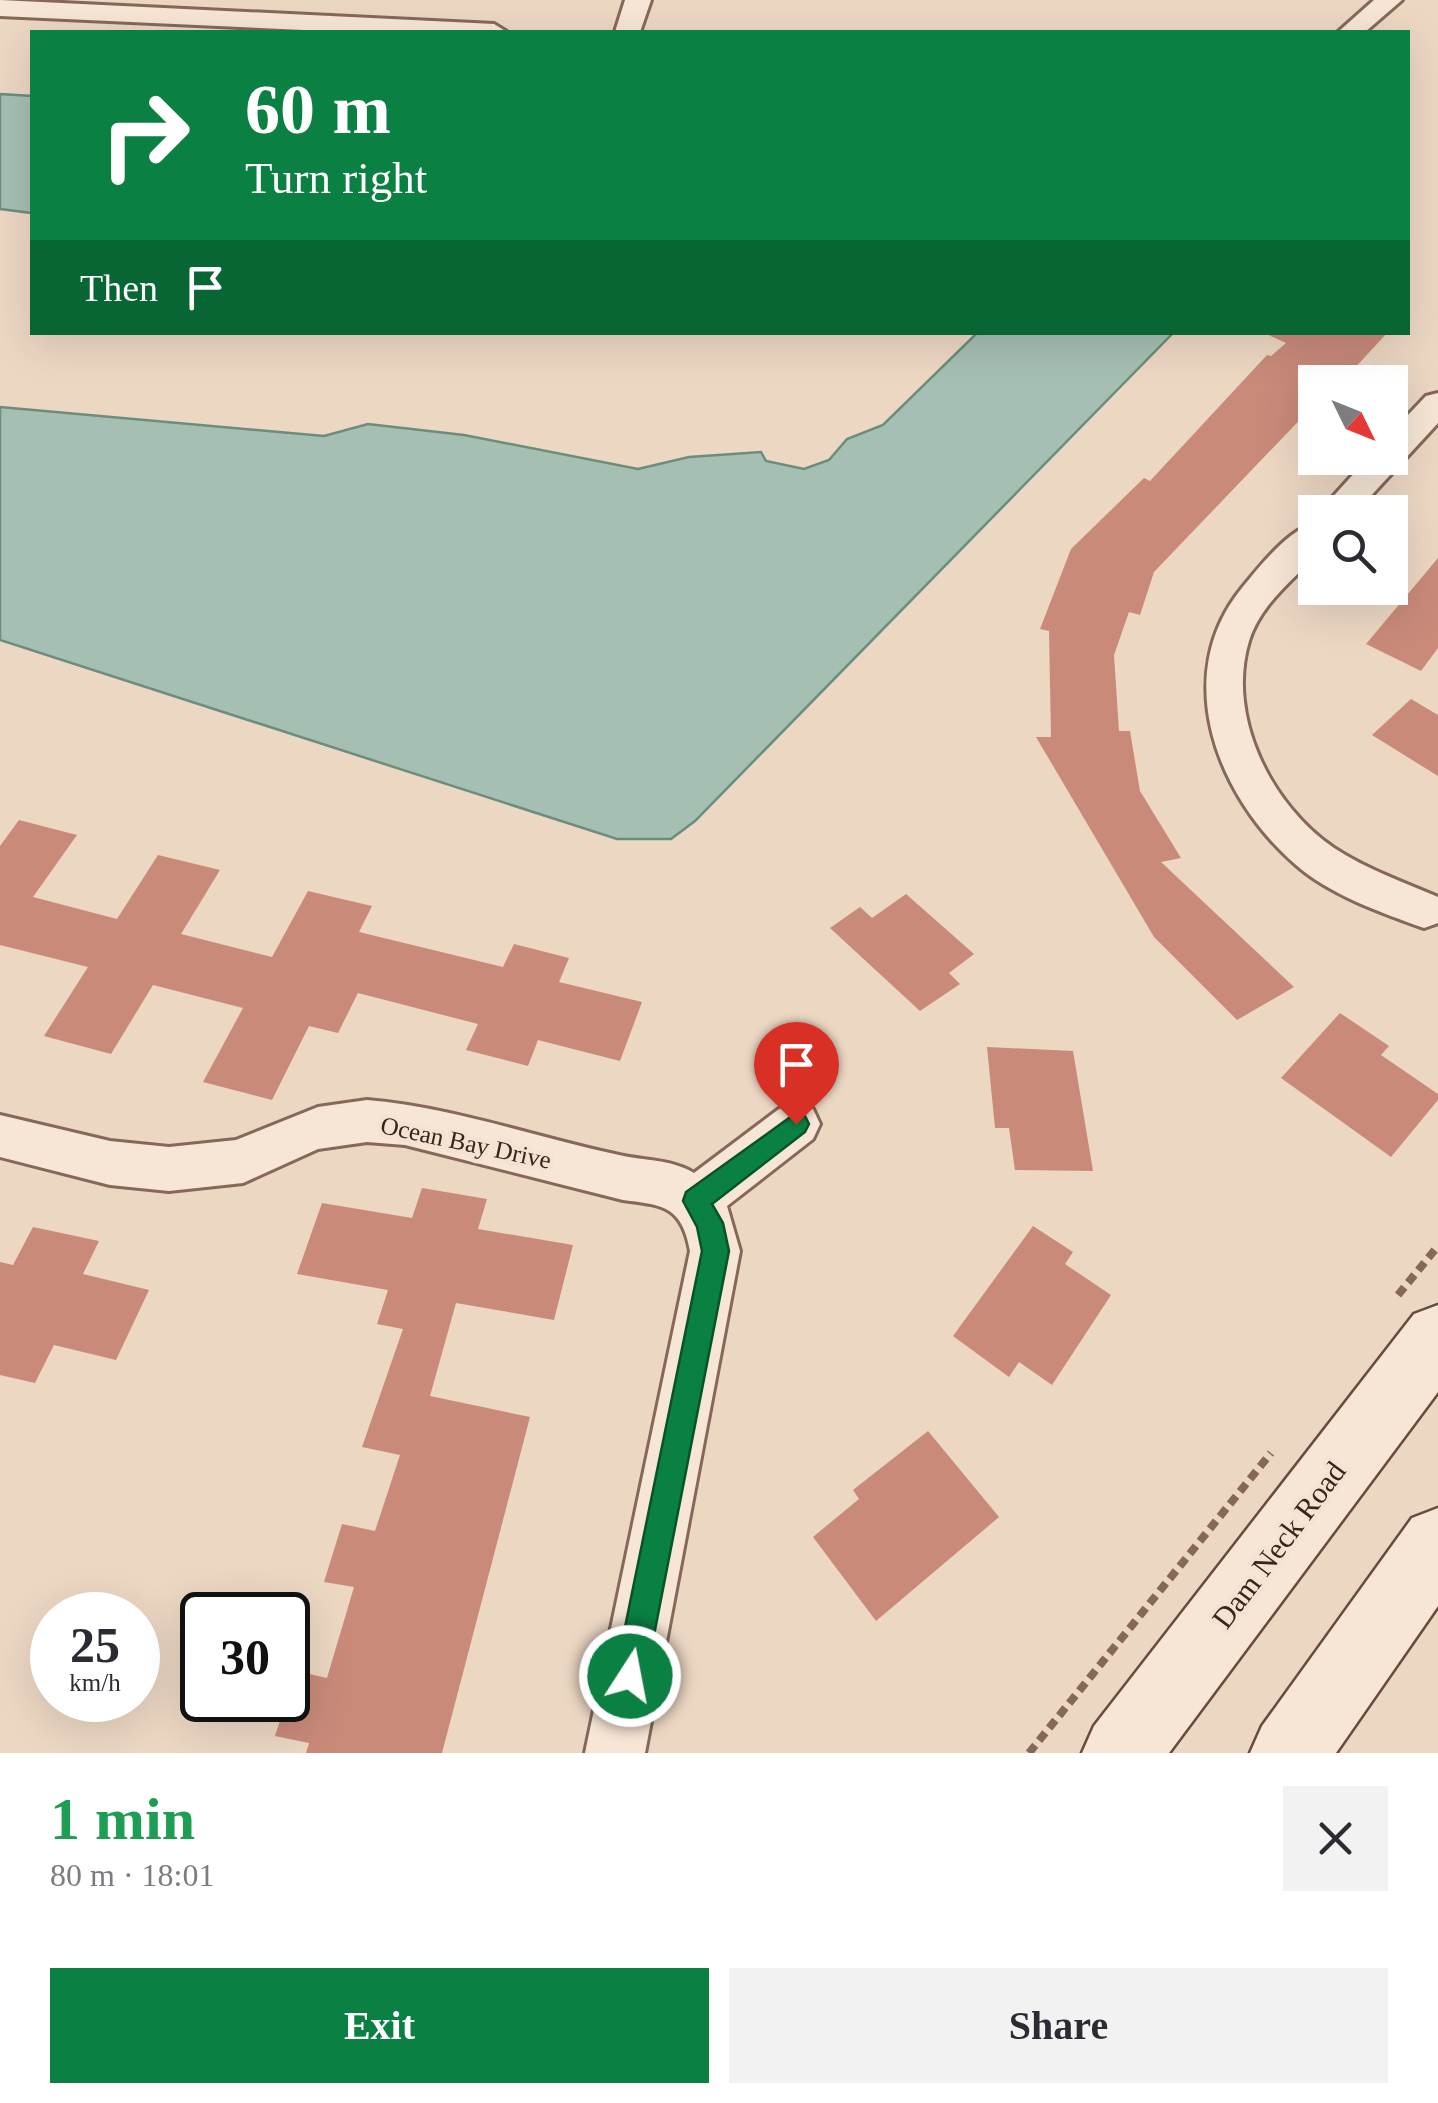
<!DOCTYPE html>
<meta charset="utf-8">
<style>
:root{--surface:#fff;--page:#f2f2f3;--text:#2b2b33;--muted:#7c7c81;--accent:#0b8043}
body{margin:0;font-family:"Times New Roman",serif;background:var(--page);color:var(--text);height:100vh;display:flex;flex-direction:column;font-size:38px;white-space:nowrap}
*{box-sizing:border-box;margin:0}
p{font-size:32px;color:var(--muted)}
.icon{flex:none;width:55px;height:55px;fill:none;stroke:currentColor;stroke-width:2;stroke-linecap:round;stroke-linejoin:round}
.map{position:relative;height:1753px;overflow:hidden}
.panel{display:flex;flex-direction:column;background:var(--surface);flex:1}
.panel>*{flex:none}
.hud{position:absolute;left:30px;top:30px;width:1380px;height:305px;border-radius:0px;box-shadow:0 10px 40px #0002;background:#0b8043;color:#fff;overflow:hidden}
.needle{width:65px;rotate:133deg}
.buttons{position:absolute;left:1298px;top:365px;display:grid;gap:20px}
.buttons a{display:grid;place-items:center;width:110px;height:110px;border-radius:0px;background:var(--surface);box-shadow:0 10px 40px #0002;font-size:50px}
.speed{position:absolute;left:30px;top:1592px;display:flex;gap:20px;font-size:50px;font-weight:700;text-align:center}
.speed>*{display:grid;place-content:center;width:130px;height:130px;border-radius:50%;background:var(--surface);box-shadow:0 10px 40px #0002;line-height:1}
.speed small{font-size:25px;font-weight:400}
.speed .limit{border:5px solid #111;border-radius:15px;background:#fff;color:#111}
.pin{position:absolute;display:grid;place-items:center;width:85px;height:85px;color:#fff;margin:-102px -42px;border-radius:50% 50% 50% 0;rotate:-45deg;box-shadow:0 0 10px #0007}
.pin .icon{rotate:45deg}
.me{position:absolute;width:110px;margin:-55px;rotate:11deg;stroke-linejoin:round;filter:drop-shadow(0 0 8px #0008)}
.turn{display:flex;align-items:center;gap:35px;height:210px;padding:0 50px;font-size:45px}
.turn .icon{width:130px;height:130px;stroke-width:2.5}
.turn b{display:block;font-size:70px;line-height:85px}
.then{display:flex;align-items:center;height:95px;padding:0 50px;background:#0003;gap:20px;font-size:38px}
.round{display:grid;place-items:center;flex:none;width:105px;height:105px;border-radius:0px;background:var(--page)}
.overview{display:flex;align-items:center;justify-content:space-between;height:170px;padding:0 50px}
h1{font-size:60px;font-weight:600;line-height:75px;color:#1e9e55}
.cta{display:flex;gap:20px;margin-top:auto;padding:20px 50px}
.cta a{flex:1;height:115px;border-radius:0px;background:var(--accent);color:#fff;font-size:40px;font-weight:600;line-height:115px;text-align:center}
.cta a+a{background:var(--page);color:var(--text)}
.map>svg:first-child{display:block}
.water{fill:#a5bfb2;stroke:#6c8d7e;stroke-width:2.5}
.building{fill:#c98a7a}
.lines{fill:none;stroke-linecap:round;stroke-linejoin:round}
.street-casing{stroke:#86685a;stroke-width:6}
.secondary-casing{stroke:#684a3e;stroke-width:5}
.path{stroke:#86685a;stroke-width:8;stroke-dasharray:10 6;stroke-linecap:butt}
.street{fill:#f7e6d6;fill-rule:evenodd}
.secondary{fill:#f7e6d6;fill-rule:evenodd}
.route{fill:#0b8043;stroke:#07532c;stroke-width:2.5}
.labels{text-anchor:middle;stroke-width:9;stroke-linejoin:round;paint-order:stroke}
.street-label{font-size:25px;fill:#36251e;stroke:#f4e3d2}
.near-street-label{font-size:30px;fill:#36251e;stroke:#f4e3d2}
</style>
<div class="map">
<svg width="1438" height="1753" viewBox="0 0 1438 1753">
<rect width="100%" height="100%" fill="#ecd7c3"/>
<g class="water">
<polygon points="0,94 32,96 32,213 0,209"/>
<polygon points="977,333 1173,333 695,821 671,839 617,839 0,640 0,407 324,436 368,424 464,435 638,469 689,457 761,452 766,461 804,469 829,460 847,439 883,425"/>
</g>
<g class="building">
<polygon points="1262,332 1388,332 1352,371 1347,368 1334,382 1315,382 1315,404 1154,572 1140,615 1129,612 1114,655 1119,731 1130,731 1140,791 1181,858 1161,862 1294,987 1237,1020 1154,937 1036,737 1051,737 1049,631 1040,629 1071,549 1144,478 1150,481 1267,355 1271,356 1286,343"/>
<polygon points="1438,558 1438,648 1421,671 1366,644"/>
<polygon points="1411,699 1438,715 1438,776 1372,735"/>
<polygon points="19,820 77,835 33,897 117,919 158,855 220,870 181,934 272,957 308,891 372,906 359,932 503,967 514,944 569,958 559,982 642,1002 620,1061 538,1040 528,1066 466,1050 478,1024 358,993 338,1033 309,1026 272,1100 203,1082 243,1008 153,985 111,1054 44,1036 88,967 0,945 0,846"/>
<polygon points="906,894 974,954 949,973 960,984 920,1011 830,928 860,907 872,918"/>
<polygon points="1340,1013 1389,1046 1381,1055 1438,1094 1438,1100 1391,1157 1281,1078"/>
<polygon points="987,1047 1073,1051 1093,1171 1015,1170 1009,1128 995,1128"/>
<polygon points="422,1188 487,1199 478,1229 573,1245 554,1320 456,1303 430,1396 530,1417 442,1753 306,1753 309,1743 275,1736 296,1671 327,1678 354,1587 324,1582 342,1524 375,1531 400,1455 362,1447 403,1329 377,1324 388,1290 297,1274 322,1203 412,1218"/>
<polygon points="1033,1226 1073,1252 1065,1264 1111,1295 1052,1385 1019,1362 1009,1377 953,1336"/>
<polygon points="33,1227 99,1241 83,1274 149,1290 116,1360 54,1345 35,1383 0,1375 0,1262 13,1265"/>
<polygon points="928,1431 999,1517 876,1621 813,1537 859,1499 853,1490"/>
</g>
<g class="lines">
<defs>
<g id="street">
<polygon points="0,0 494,24 507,32 347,32 0,16"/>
<polygon points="625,0 651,0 640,32 615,32"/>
<polygon points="1374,0 1402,0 1365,32 1338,32"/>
<polygon points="1438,393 1438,423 1356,512 1319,512 1368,458 1390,458 1390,434 1426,396"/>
<path d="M1315,523v34c-24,24 -55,49 -66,84 -23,75 22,164 85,207 32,21 69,34 104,49v26l-14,5c-42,-15 -96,-34 -129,-64 -78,-68 -125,-188 -53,-276 18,-22 46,-58 73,-65z"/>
<path d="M367,1100c85,7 168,37 252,55 26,6 52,4 75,18l85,-64 17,-6 17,6 7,15 -7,15 -86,67 13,45 -95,502h-60l105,-502c-8,-45 -27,-46 -67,-51l-218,-55 -38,-3 -49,7 -75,34 -74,8 -59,-6 -110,-28v-42l110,26 59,6 67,-7 82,-33z"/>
</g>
<g id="secondary">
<polygon points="1438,1305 1438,1392 1169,1753 1082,1753 1094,1726 1414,1314"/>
<polygon points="1438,1508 1438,1606 1336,1753 1250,1753 1262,1726 1412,1518"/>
</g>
</defs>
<use href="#street" class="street-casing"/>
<use href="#secondary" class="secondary-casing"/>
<g class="path">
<polyline points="1398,1295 1438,1246"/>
<polyline points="1029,1753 1271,1453"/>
</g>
<use href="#street" class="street"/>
<use href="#secondary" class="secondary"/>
</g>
<polygon class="route" points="796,1113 805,1116 809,1124 805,1132 712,1204 723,1223 729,1251 646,1676 642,1687 630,1691 619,1687 615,1676 702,1251 697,1227 683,1201 686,1192"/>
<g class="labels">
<g class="street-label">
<text transform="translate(466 1142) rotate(12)" y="9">Ocean Bay Drive</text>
</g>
<g class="near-street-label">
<text transform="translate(1279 1545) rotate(-53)" y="10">Dam Neck Road</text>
</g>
</g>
</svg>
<div class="buttons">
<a><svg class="needle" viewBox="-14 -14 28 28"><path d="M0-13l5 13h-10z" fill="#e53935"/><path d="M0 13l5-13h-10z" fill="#7c7c81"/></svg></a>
<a><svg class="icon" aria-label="search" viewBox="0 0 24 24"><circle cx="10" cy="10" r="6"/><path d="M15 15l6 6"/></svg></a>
</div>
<div class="speed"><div>25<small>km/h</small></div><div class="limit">30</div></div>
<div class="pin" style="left:796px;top:1124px;background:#d93025"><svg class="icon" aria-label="arrive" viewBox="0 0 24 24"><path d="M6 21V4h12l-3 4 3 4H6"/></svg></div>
<svg class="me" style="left:630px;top:1676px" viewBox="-20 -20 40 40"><circle r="17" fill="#0b8043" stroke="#fff" stroke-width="3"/><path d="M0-11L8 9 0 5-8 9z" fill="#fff"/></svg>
<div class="hud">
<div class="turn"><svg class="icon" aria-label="right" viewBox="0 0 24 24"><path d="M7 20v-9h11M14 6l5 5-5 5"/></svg><div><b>60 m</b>Turn right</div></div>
<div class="then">Then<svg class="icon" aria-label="arrive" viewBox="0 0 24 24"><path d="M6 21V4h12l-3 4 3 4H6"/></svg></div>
</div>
</div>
<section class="panel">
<div class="overview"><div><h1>1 min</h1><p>80 m · 18:01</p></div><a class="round"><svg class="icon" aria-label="close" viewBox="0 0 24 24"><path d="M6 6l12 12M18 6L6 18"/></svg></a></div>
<div class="cta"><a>Exit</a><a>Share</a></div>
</section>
